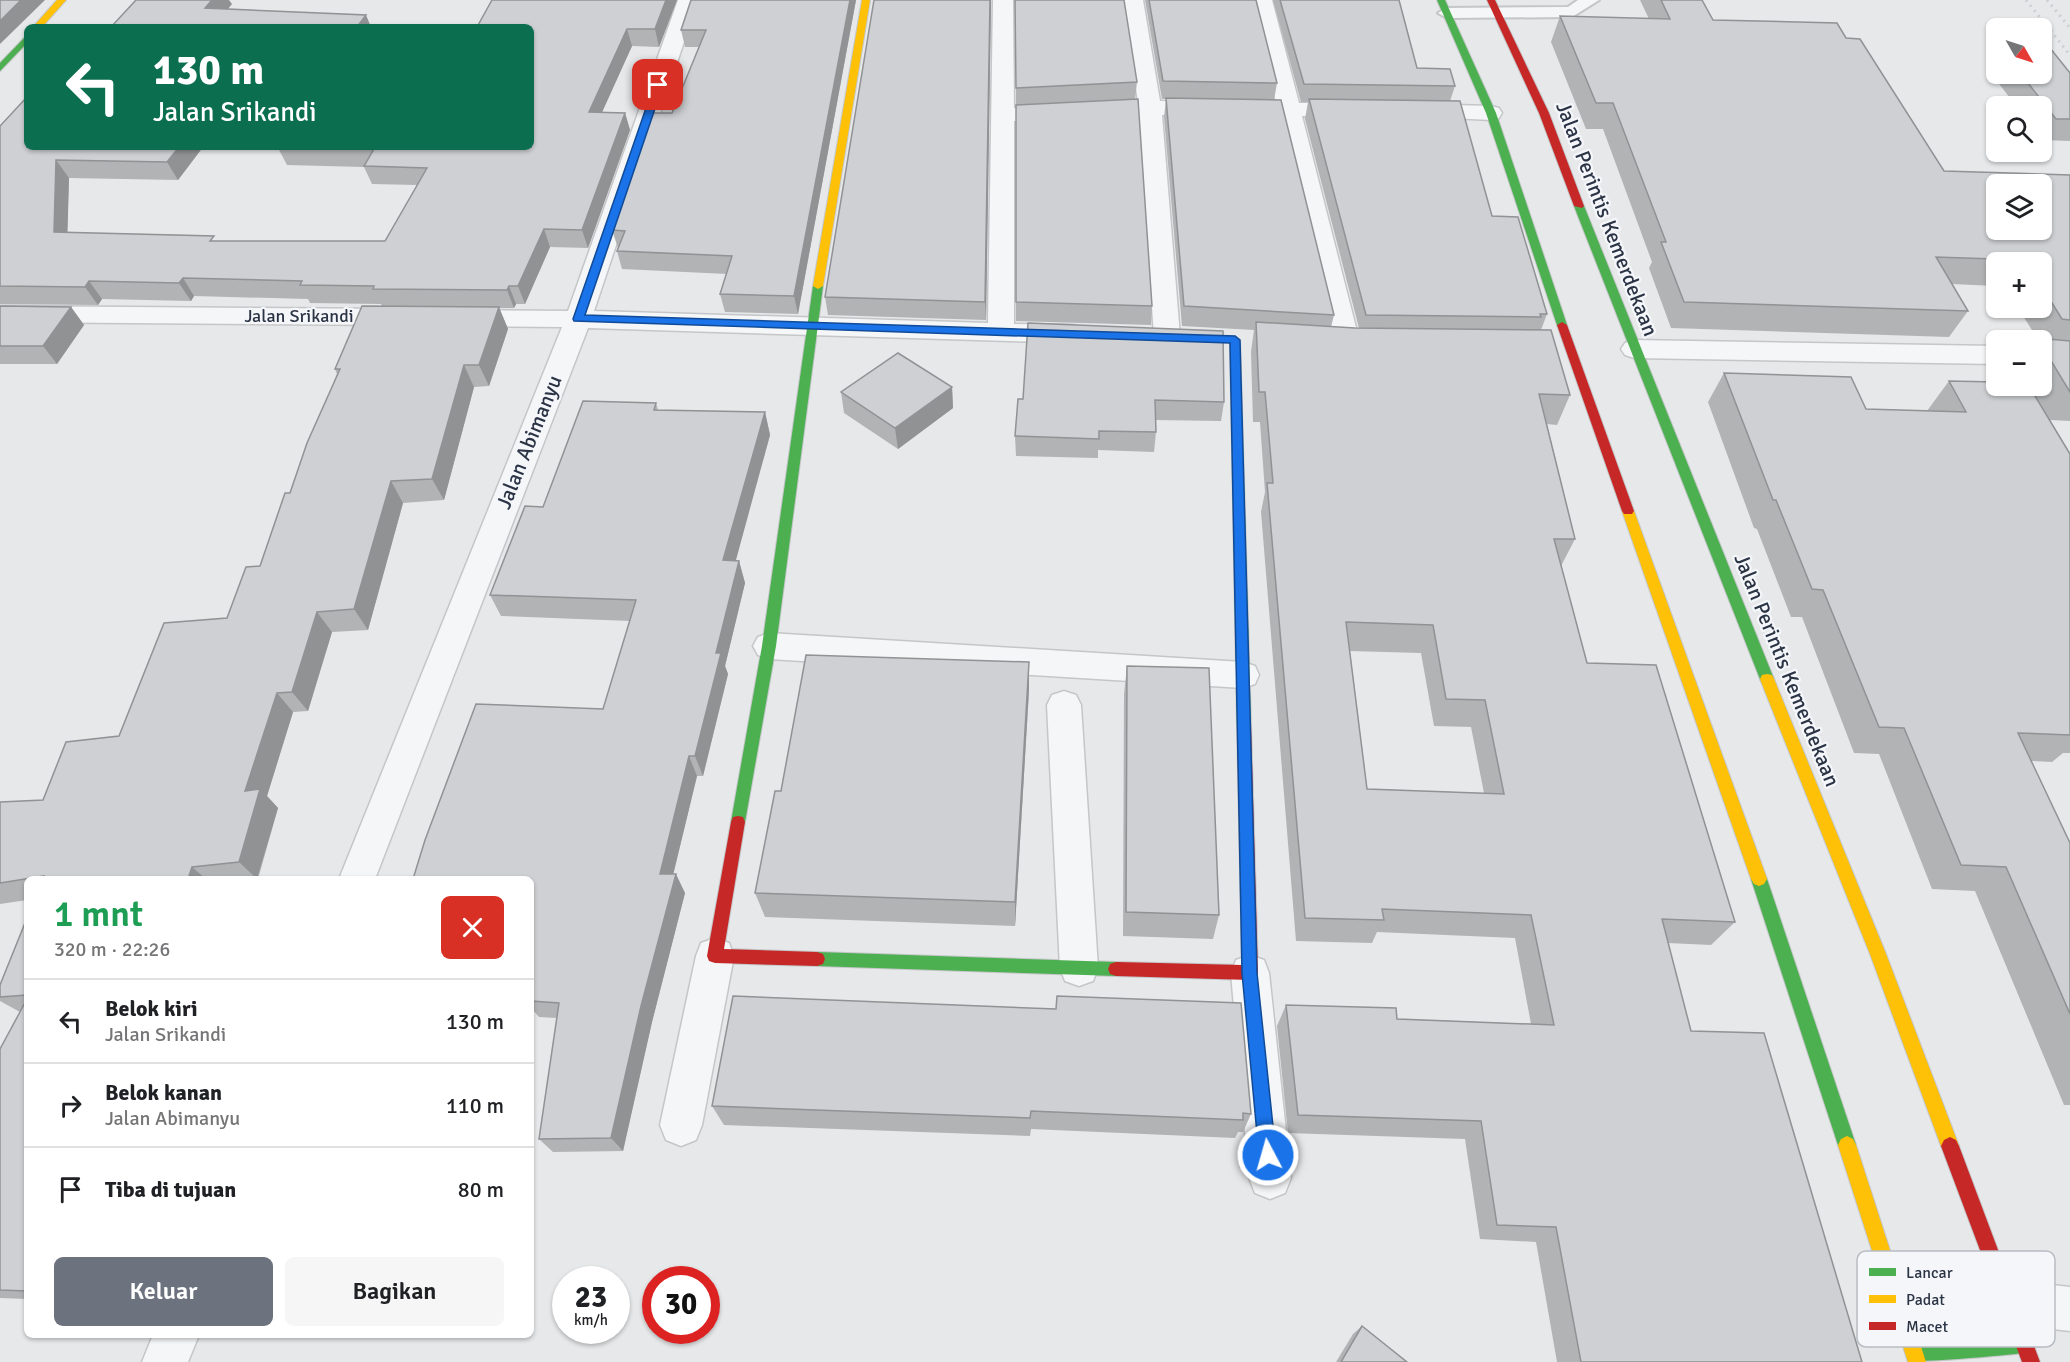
<!DOCTYPE html>
<html lang="id">
<meta charset="utf-8">
<style>
:root{--surface:#fff;--page:#f6f6f6;--text:#202124;--muted:#757577;--line:#e0e0e0;--accent:#6c737f}
body{margin:0;font-family:Signika,sans-serif;background:var(--page);color:var(--text);height:100vh;display:flex;flex-direction:column;font-size:22px;white-space:nowrap}
*{box-sizing:border-box;margin:0}
p{font-size:20px;color:var(--muted)}
.icon{flex:none;width:33px;height:33px;fill:none;stroke:currentColor;stroke-width:2;stroke-linecap:round;stroke-linejoin:round}
.map{position:relative;flex:1;overflow:hidden}
.drawer{position:absolute;left:24px;top:876px;width:510px;height:462px;display:flex;flex-direction:column;background:var(--surface);border-radius:9px;box-shadow:0 2px 4px #0004}
.drawer>*{flex:none}
.guide{position:absolute;left:24px;top:24px;width:510px;height:126px;border-radius:9px;box-shadow:0 2px 4px #0004;background:#0b6e4f;color:#fff;overflow:hidden}
.needle{width:39px;rotate:129deg}
.controls{position:absolute;left:1986px;top:18px;display:grid;gap:12px}
.controls a{display:grid;place-items:center;width:66px;height:66px;border-radius:9px;background:var(--surface);box-shadow:0 2px 4px #0004;font-size:30px}
.speed{position:absolute;left:552px;top:1266px;display:flex;gap:12px;font-size:30px;font-weight:700;text-align:center}
.speed>*{display:grid;place-content:center;width:78px;height:78px;border-radius:50%;background:var(--surface);box-shadow:0 2px 4px #0004;line-height:1}
.speed small{font-size:15px;font-weight:400}
.speed .limit{border:9px solid #d22;background:#fff;color:#111}
.pin{position:absolute;display:grid;place-items:center;width:51px;height:51px;color:#fff;margin:-26px;border-radius:12px;box-shadow:0 3px 9px #0006}
.me{position:absolute;width:66px;margin:-33px;rotate:354deg;stroke-linejoin:round;filter:drop-shadow(0 0 4px #0008)}
.turn{display:flex;align-items:center;gap:21px;height:126px;padding:0 30px;font-size:27px}
.turn .icon{width:78px;height:78px;stroke-width:2.5}
.turn b{display:block;font-size:42px;line-height:51px}
.round{display:grid;place-items:center;flex:none;width:63px;height:63px;border-radius:9px;background:var(--page)}
.overview{display:flex;align-items:center;justify-content:space-between;height:102px;padding:0 30px}
h1{font-size:36px;font-weight:600;line-height:45px;color:#1e9e55}
.action{display:flex;gap:12px;margin-top:auto;padding:12px 30px}
.action a{flex:1;height:69px;border-radius:9px;background:var(--accent);color:#fff;font-size:24px;font-weight:600;line-height:69px;text-align:center}
.action a+a{background:var(--page);color:var(--text)}
ul{padding:0;list-style:none}
li{display:flex;align-items:center;gap:18px;height:84px;padding:0 30px;border-top:2px solid var(--line)}
li div{flex:1}
li b{display:block;font-size:22px}
li em{font-style:normal}
.map>svg:first-child{display:block}
.lines{fill:none;stroke-linecap:round;stroke-linejoin:round}
.lane-casing{stroke:#c4c6c8;stroke-width:4}
.street-casing{stroke:#c4c6c8;stroke-width:3}
.fast-casing{stroke:#c4c6c8;stroke-width:2}
.slow-casing{stroke:#c4c6c8;stroke-width:2}
.jam-casing{stroke:#c4c6c8;stroke-width:2}
.lane{fill:#f5f6f7;fill-rule:evenodd}
.street{fill:#f5f6f7;fill-rule:evenodd}
.fast{fill:#4caf50;fill-rule:evenodd}
.slow{fill:#ffc107;fill-rule:evenodd}
.jam{fill:#c62828;fill-rule:evenodd}
.rail{stroke:#cecfd2;stroke-width:3;stroke-dasharray:2 4.5;stroke-linecap:butt}
.wall{fill:#b1b3b5;fill-rule:evenodd}
.shaded-wall{fill:#909294}
.building{fill:#ced0d3;stroke:#909294;stroke-width:1.5;fill-rule:evenodd}
.route{fill:#1a73e8;stroke:#114b97;stroke-width:1.5}
.labels{text-anchor:middle;stroke-width:4.5;stroke-linejoin:round;paint-order:stroke}
.far-street-label{font-size:18px;fill:#2b3445;stroke:#f4f6f9}
.street-label{font-size:21px;fill:#2b3445;stroke:#f4f6f9}
.key{fill:#f4f6f9;stroke:#b8bcc3;stroke-width:1.5}
.key-label{font-size:16px;fill:#2b3445}
</style>
<div class="map">
<svg width="2070" height="1362" viewBox="0 0 2070 1362">
<rect width="100%" height="100%" fill="#e6e8ea"/>
<g class="lines">
<defs>
<polygon id="lane" points="1578,0 1599,0 1572,17 1447,18 1438,13 1447,8 1568,7"/>
<g id="street">
<polygon points="678,0 698,0 594,311 988,323 993,0 1013,0 1014,108 1138,102 1123,0 1143,0 1160,101 1276,103 1252,0 1272,0 1299,103 1351,103 1359,105 1362,110 1359,115 1351,117 1302,116 1361,347 1357,353 1348,356 1339,353 1335,347 1280,116 1162,115 1180,336 1176,342 1167,345 1158,342 1154,336 1139,115 1014,121 1014,324 1073,325 1082,328 1086,334 1082,340 1073,343 588,328 375,879 339,879 562,327 459,326 450,324 446,318 450,312 459,310 568,311"/>
<polygon points="1418,104 1491,106 1499,108 1502,113 1499,118 1491,120 1410,116 1407,111 1410,106"/>
<polygon points="0,306 401,309 410,311 414,317 410,323 401,325 0,322"/>
<polygon points="1634,340 1996,346 1996,364 1634,358 1625,355 1621,349 1625,343"/>
<polygon points="769,633 1243,662 1255,666 1259,675 1255,684 1243,688 769,659 758,655 753,646 758,637"/>
<polygon points="1064,691 1076,695 1081,705 1098,968 1093,981 1079,986 1065,981 1060,968 1047,705 1052,695"/>
<polygon points="715,938 729,943 734,956 702,1125 696,1140 681,1146 666,1140 660,1125 696,956 701,943"/>
<polygon points="1250,955 1264,960 1269,973 1291,1178 1285,1193 1270,1199 1255,1193 1249,1178 1231,973 1236,960"/>
<polygon points="2008,1280 2070,1287 2070,1331 2008,1324 1992,1318 1986,1302 1992,1286"/>
<polygon points="153,1335 199,1335 188,1362 142,1362"/>
</g>
<g id="fast">
<polygon points="1437,0 1445,0 1496,113 1567,325 1566,327 1558,327 1557,325 1486,113"/>
<polygon points="27,35 27,43 0,71 0,63"/>
<polygon points="1579,203 1584,206 1774,679 1772,683 1762,683 1760,679 1574,206"/>
<polygon points="818,283 823,286 776,646 745,822 743,827 738,828 733,827 731,822 762,646 813,286"/>
<polygon points="1235,336 1240,340 1251,725 1249,729 1239,729 1237,725 1230,340"/>
<polygon points="1759,872 1764,874 1767,879 1856,1145 1853,1151 1847,1154 1841,1151 1838,1145 1751,879 1754,874"/>
<polygon points="817,952 1116,962 1122,964 1124,969 1122,974 1116,976 817,966 811,964 809,959 811,954"/>
<path d="M2024,1335l7,2 2,7 -2,7 -7,2c-26,3 -94,9 -116,8l-2,-7 2,-7 7,-2z"/>
</g>
<g id="slow">
<polygon points="57,0 66,0 42,27 33,27"/>
<polygon points="862,0 870,0 823,286 818,289 813,286"/>
<polygon points="1628,507 1634,511 1767,879 1764,884 1759,886 1754,884 1751,879 1622,511"/>
<polygon points="1767,674 1772,675 1774,679 1886,954 1959,1146 1956,1152 1950,1155 1944,1152 1941,1146 1870,954 1760,679 1762,675"/>
<polygon points="1847,1136 1853,1139 1856,1145 1926,1362 1908,1362 1838,1145 1841,1139"/>
</g>
<g id="jam">
<polygon points="1487,0 1495,0 1549,113 1584,206 1582,208 1574,206 1539,113"/>
<polygon points="1562,322 1567,325 1634,511 1632,514 1624,514 1622,511 1557,325"/>
<polygon points="1244,719 1249,721 1251,725 1258,973 1256,978 1250,980 1116,976 1110,974 1108,969 1110,964 1116,962 1242,965 1237,725 1239,721"/>
<polygon points="738,816 743,817 745,822 724,949 817,952 823,954 825,959 823,964 817,966 715,963 709,961 707,956 731,822 733,817"/>
<polygon points="1950,1137 1956,1140 1959,1146 2040,1362 2022,1362 1941,1146 1944,1140"/>
</g>
</defs>
<use href="#lane" class="lane-casing"/>
<use href="#street" class="street-casing"/>
<use href="#fast" class="fast-casing"/>
<use href="#slow" class="slow-casing"/>
<use href="#jam" class="jam-casing"/>
<use href="#lane" class="lane"/>
<use href="#street" class="street"/>
<use href="#fast" class="fast"/>
<use href="#slow" class="slow"/>
<use href="#jam" class="jam"/>
<g class="rail">
<polyline points="2026,0 2070,55"/>
<polyline points="2047,0 2070,28"/>
</g>
</g>
<g class="wall">
<polygon points="677,0 659,47 632,46 602,112 625,113 630,130 588,248 550,247 525,304 516,304 514,308 499,308 508,329 489,386 474,387 444,500 403,503 368,630 332,632 308,711 293,712 267,796 278,808 258,879 27,879 27,900 0,904 0,802 43,800 119,736 227,618 260,566 337,374 335,369 382,306 381,304 310,303 308,299 194,296 191,301 102,299 98,305 0,304 0,126 203,147 178,180 69,178 67,232 216,241 385,241 417,185 372,184 364,167 287,165 278,148 531,27"/>
<polygon points="856,0 798,314 725,312 720,294 727,274 622,269 617,251 618,248 612,230 672,113 699,47 685,47 681,30"/>
<polygon points="874,0 991,0 986,320 828,315 825,297"/>
<path d="M1145,0h111l21,83 -3,17 60,215 -3,12 28,1 -54,-209 3,-17h-7l-28,-102h126l18,68 38,18 -5,15 42,115 55,98 -6,16 29,65 -13,30 -10,-1 28,115 -14,27 26,97 148,259 -24,23 -43,-2 23,88 171,331h-305l-21,-120 -56,-3 -15,-100 -177,-6 -11,-107 9,-21 111,14 134,5 -16,-86 -138,-6 -5,11 -76,-2 -35,-429 4,-20 -5,-70h-7l-2,-70 3,-22 -72,-4 -18,-209 2,-18h-4zM1350,651l71,2 13,73 37,1 13,66 -117,-4z"/>
<polygon points="1640,0 1702,0 1713,20 1846,38 1944,171 2070,175 2070,421 2050,420 2070,454 2070,753 2063,753 2052,762 2031,761 2070,843 2070,1105 2064,1105 1975,891 1932,889 1879,754 1854,753 1802,617 1791,617 1757,529 1754,528 1708,402 1724,373 1866,409 1927,411 1949,381 1996,386 2042,386 2042,340 2035,340 2037,338 2018,308 2042,308 2042,262 1996,262 1996,286 1952,284 1968,311 1949,337 1671,328 1649,268 1652,262 1603,129 1586,129 1551,42 1560,16 1649,19"/>
<polygon points="1996,53 1996,74 2070,73 2070,141 2042,140 2042,106 2016,106 1987,68"/>
<polygon points="1137,82 1135,99 1152,306 1151,325 1016,321 1016,88"/>
<polygon points="0,306 71,307 84,325 57,364 0,364"/>
<polygon points="1223,331 1224,402 1221,421 1155,420 1156,432 1154,452 1098,450 1098,458 1016,456 1015,436 1023,399"/>
<polygon points="952,387 953,408 898,449 844,413 841,392"/>
<polygon points="656,403 658,410 765,412 770,435 735,561 739,561 745,583 725,666 728,674 703,776 697,776 673,874 685,893 652,1022 623,1151 553,1152 539,1139 557,1018 539,1017 531,1008 531,879 603,709 630,621 501,616 490,595 543,507"/>
<polygon points="1029,662 1029,690 1015,926 765,917 755,893 781,791"/>
<polygon points="1127,666 1219,915 1213,939 1123,936 1124,694"/>
<polygon points="27,918 27,1299 0,1298 0,1049 20,1012 0,1001 0,985"/>
<polygon points="712,1106 1251,1114 1243,1132 1238,1132 1235,1138 1031,1129 1030,1136 724,1125"/>
<polygon points="1362,1326 1407,1362 1336,1362 1353,1334"/>
</g>
<g class="shaded-wall">
<polygon points="21,0 45,0 0,44 0,21"/>
<polygon points="212,0 229,0 232,4 214,26 205,8"/>
<polygon points="666,0 677,0 659,47 655,29"/>
<polygon points="850,0 856,0 798,314 794,296"/>
<polygon points="990,0 991,0 986,320 985,302"/>
<polygon points="366,15 371,27 357,27"/>
<polygon points="627,29 632,46 594,130 589,112"/>
<polygon points="625,113 630,130 588,248 582,230"/>
<polygon points="179,147 203,147 178,180 167,162"/>
<polygon points="56,160 69,178 67,250 54,232"/>
<polygon points="544,229 550,247 525,304 518,286"/>
<polygon points="183,278 194,296 191,301 179,283"/>
<polygon points="89,281 102,299 98,305 85,287"/>
<polygon points="509,286 516,304 514,308 507,290"/>
<polygon points="71,307 84,325 57,364 43,346"/>
<polygon points="499,307 508,329 489,386 479,365"/>
<polygon points="464,365 474,387 444,500 432,479"/>
<polygon points="952,387 953,408 898,449 895,428"/>
<polygon points="765,412 770,435 730,582 723,560"/>
<polygon points="391,481 403,503 368,630 354,609"/>
<polygon points="739,561 745,583 725,666 728,674 703,776 695,756 716,653"/>
<polygon points="317,612 332,632 308,711 292,692"/>
<polygon points="1029,662 1029,690 1015,926 1015,902"/>
<polygon points="277,693 293,712 267,796 278,808 257,879 239,862 245,791"/>
<polygon points="689,756 697,776 669,892 660,874"/>
<polygon points="192,867 206,879 188,879"/>
<polygon points="676,874 685,893 652,1022 623,1151 611,1138 641,1006"/>
</g>
<g class="building">
<polygon points="0,0 21,0 0,21"/>
<polygon points="136,0 212,0 205,8 366,15 357,27 111,27"/>
<polygon points="492,0 666,0 655,29 627,29 589,112 625,113 582,230 544,229 518,286 509,286 507,290 373,289 374,286 300,285 302,281 183,278 179,283 89,281 85,287 0,286 0,126 27,97 27,147 179,147 167,162 56,160 54,232 214,236 210,241 385,241 427,168 364,166 374,149 278,148 531,147 531,27 477,27"/>
<polygon points="691,0 850,0 794,296 720,294 732,256 617,251 625,231 612,230 652,113 672,113 706,30 681,30"/>
<polygon points="874,0 990,0 985,302 825,297"/>
<polygon points="1015,0 1124,0 1137,82 1016,88"/>
<polygon points="1149,0 1256,0 1277,83 1163,81"/>
<polygon points="1280,0 1399,0 1417,68 1450,69 1455,86 1304,84"/>
<path d="M1661,0h41l11,20 124,3 9,15 14,1 84,132 126,4v145l-8,-1 -20,-32v-25h-16l-2,-2 -88,-3 32,54 -284,-9 -23,-60h5l-53,-139h-17l-36,-87 110,3zM1996,184h46v46h-46z"/>
<polygon points="2042,48 2050,48 2070,73 2070,119 2056,119 2021,74 2042,74"/>
<polygon points="1166,98 1281,100 1334,315 1184,306"/>
<polygon points="1138,99 1152,306 1016,302 1016,105"/>
<polygon points="1309,99 1460,101 1492,216 1518,217 1547,314 1540,314 1541,317 1366,315"/>
<polygon points="0,306 71,307 43,346 0,346"/>
<polygon points="362,306 499,307 479,365 464,365 432,479 391,481 354,609 317,612 292,692 277,693 245,791 260,789 239,862 192,867 188,879 43,879 44,876 0,883 0,802 43,800 66,742 119,736 164,623 227,618 246,567 260,566 285,493 290,493 307,443 340,369 335,369"/>
<path d="M1256,322l99,6 196,2 19,65 -31,-1 36,145h-21l33,124 69,2 79,257 -73,-3 29,112 73,2 98,329h-281l-25,-135 -59,-2 -16,-104 -183,-6 -12,-110 110,3 1,11 157,6 -23,-110 -149,-6 2,11 -79,-2 -38,-435h6l-8,-91h-6zM1346,622l87,3 13,74 39,1 19,94 -137,-5z"/>
<polygon points="1028,323 1223,331 1224,402 1155,400 1156,432 1099,431 1099,439 1015,436 1018,399 1023,399"/>
<polygon points="2037,338 2070,341 2070,392 2042,346 2042,340 2038,340"/>
<polygon points="898,353 952,387 895,428 841,392"/>
<polygon points="1724,373 1851,377 1866,409 1966,412 1949,381 1996,382 1996,386 2029,386 2070,454 2070,735 2018,733 2070,843 2070,1014 2006,867 1961,865 1904,728 1879,727 1823,590 1812,589 1776,500 1773,500"/>
<polygon points="583,401 656,403 654,410 765,412 723,560 739,561 716,653 721,653 695,756 689,756 660,874 676,874 641,1006 611,1138 539,1139 559,1003 531,1001 531,879 413,879 425,840 476,704 603,709 636,600 490,595 525,506 543,507"/>
<polygon points="806,655 1029,662 1015,902 755,893 775,791 781,791"/>
<polygon points="1127,666 1209,668 1219,915 1126,912"/>
<polygon points="27,918 27,995 0,997 0,985"/>
<polygon points="733,996 1056,1009 1057,996 1241,1003 1251,1114 1243,1113 1243,1120 1031,1111 1030,1118 712,1106"/>
<polygon points="27,999 27,1291 0,1290 0,1049"/>
<polygon points="1362,1326 1407,1362 1341,1362"/>
</g>
<polygon class="route" points="658,82 663,85 585,315 1235,336 1240,340 1257,973 1276,1155 1274,1162 1268,1164 1261,1162 1259,1155 1242,973 1230,343 574,321 573,319 654,85"/>
<g class="labels">
<g class="far-street-label">
<text x="299" y="322">Jalan Srikandi</text>
</g>
<g class="street-label">
<text transform="translate(1607 219) rotate(69)" y="7">Jalan Perintis Kemerdekaan</text>
<text transform="translate(529 442) rotate(-68)" y="7">Jalan Abimanyu</text>
<text transform="translate(1787 670) rotate(68)" y="7">Jalan Perintis Kemerdekaan</text>
</g>
</g>
<rect x="1857" y="1251" width="198" height="96" rx="9" class="key"/>
<rect x="1869" y="1268" width="27" height="8" fill="#4caf50"/>
<rect x="1869" y="1295" width="27" height="8" fill="#ffc107"/>
<rect x="1869" y="1322" width="27" height="8" fill="#c62828"/>
<g class="key-label">
<text x="1906" y="1278">Lancar</text>
<text x="1906" y="1305">Padat</text>
<text x="1906" y="1332">Macet</text>
</g>
</svg>
<div class="controls">
<a><svg class="needle" viewBox="-14 -14 28 28"><path d="M0-13l5 13h-10z" fill="#e53935"/><path d="M0 13l5-13h-10z" fill="#757577"/></svg></a>
<a><svg class="icon" aria-label="search" viewBox="0 0 24 24"><circle cx="10" cy="10" r="6"/><path d="M15 15l6 6"/></svg></a>
<a><svg class="icon" aria-label="layers" viewBox="0 0 24 24"><path d="M12 4l9 5-9 5-9-5zM3 14l9 5 9-5"/></svg></a>
<a>+</a>
<a>−</a>
</div>
<div class="speed"><div>23<small>km/h</small></div><div class="limit">30</div></div>
<div class="pin" style="left:658px;top:85px;background:#d93025"><svg class="icon" aria-label="arrive" viewBox="0 0 24 24"><path d="M6 21V4h12l-3 4 3 4H6"/></svg></div>
<svg class="me" style="left:1268px;top:1155px" viewBox="-20 -20 40 40"><circle r="17" fill="#1a73e8" stroke="#fff" stroke-width="3"/><path d="M0-11L8 9 0 5-8 9z" fill="#fff"/></svg>
<div class="guide">
<div class="turn"><svg class="icon" aria-label="left" viewBox="0 0 24 24"><path d="M17 20v-9H6M10 6l-5 5 5 5"/></svg><div><b>130 m</b>Jalan Srikandi</div></div>
</div>
<section class="drawer">
<div class="overview"><div><h1>1 mnt</h1><p>320 m · 22:26</p></div><a class="round" style="background:#d93025;color:#fff"><svg class="icon" aria-label="close" viewBox="0 0 24 24"><path d="M6 6l12 12M18 6L6 18"/></svg></a></div>
<ul>
<li><svg class="icon" aria-label="left" viewBox="0 0 24 24"><path d="M17 20v-9H6M10 6l-5 5 5 5"/></svg><div><b>Belok kiri</b><p>Jalan Srikandi</p></div><em>130 m</em></li>
<li><svg class="icon" aria-label="right" viewBox="0 0 24 24"><path d="M7 20v-9h11M14 6l5 5-5 5"/></svg><div><b>Belok kanan</b><p>Jalan Abimanyu</p></div><em>110 m</em></li>
<li><svg class="icon" aria-label="arrive" viewBox="0 0 24 24"><path d="M6 21V4h12l-3 4 3 4H6"/></svg><div><b>Tiba di tujuan</b></div><em>80 m</em></li>
</ul>
<div class="action"><a>Keluar</a><a>Bagikan</a></div>
</section>
</div>
